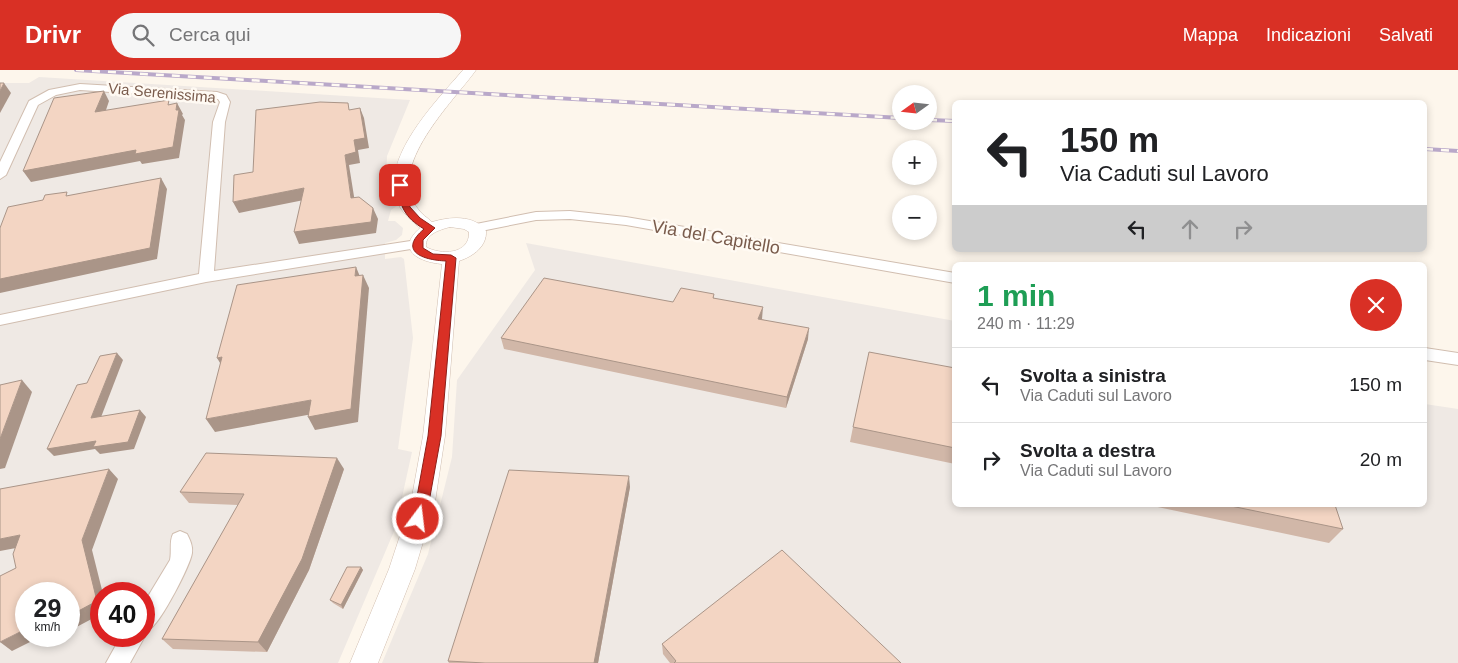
<!DOCTYPE html>
<html lang="it">
<meta charset="utf-8">
<style>
:root{--surface:#fff;--page:#f6f6f6;--text:#202124;--muted:#757577;--line:#e0e0e0;--accent:#d93025}
body{margin:0;font-family:Helvetica,sans-serif;background:var(--page);color:var(--text);height:100vh;display:flex;flex-direction:column;font-size:19px;white-space:nowrap}
*{box-sizing:border-box;margin:0}
p{font-size:16px;color:var(--muted)}
.icon{flex:none;width:28px;height:28px;fill:none;stroke:currentColor;stroke-width:2;stroke-linecap:round;stroke-linejoin:round}
.map{position:relative;flex:1;overflow:hidden}
.panel{position:absolute;left:952px;top:192px;width:475px;height:245px;display:flex;flex-direction:column;background:var(--surface);border-radius:8px;box-shadow:0 2px 8px #0003}
.panel>*{flex:none}
.hud{position:absolute;left:952px;top:30px;width:475px;height:152px;border-radius:8px;box-shadow:0 2px 8px #0003;background:#fff;color:var(--text);overflow:hidden}
.needle{width:32px;rotate:255deg}
.tools{position:absolute;left:892px;top:15px;display:grid;gap:10px}
.tools a{display:grid;place-items:center;width:45px;height:45px;border-radius:50%;background:var(--surface);box-shadow:0 2px 8px #0003;font-size:25px}
.speed{position:absolute;left:15px;top:512px;display:flex;gap:10px;font-size:25px;font-weight:700;text-align:center}
.speed>*{display:grid;place-content:center;width:65px;height:65px;border-radius:50%;background:var(--surface);box-shadow:0 2px 8px #0003;line-height:1}
.speed small{font-size:12px;font-weight:400}
.speed .limit{border:8px solid #d22;background:#fff;color:#111}
.pin{position:absolute;display:grid;place-items:center;width:42px;height:42px;color:#fff;margin:-21px;border-radius:10px;box-shadow:0 2px 8px #0006}
.me{position:absolute;width:55px;margin:-28px;rotate:15deg;stroke-linejoin:round;filter:drop-shadow(0 0 4px #0008)}
.turn{display:flex;align-items:center;gap:18px;height:105px;padding:0 25px;font-size:22px}
.turn .icon{width:65px;height:65px;stroke-width:2.5}
.turn b{display:block;font-size:35px;line-height:42px}
.lanes{display:flex;align-items:center;height:48px;padding:0 25px;background:#0003;justify-content:center;gap:25px;direction:ltr}
.lanes .off{opacity:.35}
.round{display:grid;place-items:center;flex:none;width:52px;height:52px;border-radius:26px;background:var(--page)}
.headline{display:flex;align-items:center;justify-content:space-between;height:85px;padding:0 25px}
h1{font-size:30px;font-weight:600;line-height:38px;color:#1e9e55}
ul{padding:0;list-style:none}
li{display:flex;align-items:center;gap:15px;height:75px;padding:0 25px;border-top:1px solid var(--line)}
li div{flex:1}
li b{display:block;font-size:19px}
li em{font-style:normal}
header{display:flex;align-items:center;gap:30px;box-sizing:border-box;height:70px;padding:0 25px;background:var(--accent);color:#fff}
header strong{font-size:24px}
nav{display:flex;gap:28px;margin-inline-start:auto;font-size:18px}
.search{width:350px;height:45px;background:var(--page);display:flex;align-items:center;gap:12px;box-sizing:border-box;padding:0 18px;border-radius:28px;color:var(--muted);font-size:19px}
.map>svg:first-child{display:block}
.industrial{fill:#efe9e4;fill-rule:evenodd}
.lines{fill:none;stroke-linecap:round;stroke-linejoin:round}
.minor-casing{stroke:#d1beb0;stroke-width:2}
.tertiary-casing{stroke:#d1beb0;stroke-width:1}
.minor{fill:#fff;fill-rule:evenodd}
.tertiary{fill:#fff;fill-rule:evenodd}
.rail-casing{stroke:#b9a8c9;stroke-width:4}
.rail{stroke:#fffaf3;stroke-width:2.5;stroke-dasharray:8;stroke-linecap:butt}
.wall{fill:#d1b7a8}
.shaded-wall{fill:#aa9588}
.building{fill:#f3d5c3;stroke:#aa9588}
.route{fill:#d93025;stroke:#8d1f18}
.labels{text-anchor:middle;stroke-width:5;stroke-linejoin:round;paint-order:stroke}
.far-street-label{font-size:15px;fill:#7a5c4d;stroke:#fffaf3}
.street-label{font-size:18px;fill:#7a5c4d;stroke:#fffaf3}
</style>
<header>
<strong>Drivr</strong>
<div class="search"><svg class="icon" aria-label="search" viewBox="0 0 24 24"><circle cx="10" cy="10" r="6"/><path d="M15 15l6 6"/></svg>Cerca qui</div>
<nav><a>Mappa</a><a>Indicazioni</a><a>Salvati</a></nav>
</header>
<div class="map">
<svg width="1458" height="593" viewBox="0 0 1458 593">
<rect width="100%" height="100%" fill="#fdf6ec"/>
<g class="industrial">
<path d="M39,7l371,23 -23,56 -2,42 11,-1 1,9 -6,4 -3,11h7l8,7 -1,7 -6,5 -11,3v16l16,-2 3,2 9,79 -15,111 14,3 -17,77 -57,134h-338v-580h29zM26,524h43v42h-43zM101,524h43v42h-43z"/>
<polygon points="526,173 955,251 955,435 1425,435 1425,334 1458,339 1458,593 382,593 428,484 452,387 457,310 535,200"/>
</g>
<g class="lines">
<defs>
<g id="minor">
<polygon points="80,14 217,22 226,25 230,32 225,52 214,201 417,170 424,174 417,178 206,212 0,255 0,245 199,204 213,52 220,32 218,29 80,20 56,25 38,35 6,105 0,109 0,92 29,31 49,20"/>
<polygon points="570,141 626,147 955,203 955,213 626,155 570,149 536,150 476,162 469,158 476,154 536,142"/>
<polygon points="1425,278 1458,283 1458,295 1425,290"/>
<path d="M180,461l7,3c3,6 6,12 5,19 -2,13 -30,67 -41,75 -2,2 -5,2 -7,3v-28l26,-43c2,-9 -1,-18 3,-26z"/>
<polygon points="144,563 145,566 130,593 106,593 121,566 144,566"/>
</g>
<path id="tertiary" d="M463,0h13c-22,31 -92,98 -58,139 3,5 10,9 14,13 17,-5 42,-8 54,9 1,15 -12,25 -27,30l-14,175 -10,66 -20,67 -37,94h-28l39,-94 22,-67 12,-66 19,-172c-23,-2 -47,-14 -22,-36 -12,-10 -24,-21 -26,-37 -5,-42 44,-92 69,-121zM450,157l14,2 5,3c1,23 -29,23 -43,15 -1,-13 13,-17 24,-20z"/>
</defs>
<use href="#minor" class="minor-casing"/>
<use href="#tertiary" class="tertiary-casing"/>
<use href="#minor" class="minor"/>
<use href="#tertiary" class="tertiary"/>
<defs>
<g id="rail">
<polyline points="76,0 901,48"/>
<polyline points="929,50 955,51"/>
<polyline points="1425,79 1458,81"/>
</g>
</defs>
<use href="#rail" class="rail-casing"/>
<use href="#rail" class="rail"/>
</g>
<g class="wall">
<polygon points="714,224 714,228 808,269 786,338 504,279 501,268"/>
<polygon points="955,298 955,394 850,372 853,357"/>
<polygon points="344,399 309,500 267,582 173,579 162,569 238,435 189,433 180,422"/>
<polygon points="630,417 598,593 449,593 448,591"/>
<polygon points="1148,435 1335,435 1343,459 1329,473"/>
<polygon points="361,497 363,500 343,539 333,533 330,530"/>
<polygon points="662,574 901,593 670,593 663,584"/>
</g>
<g class="shaded-wall">
<polygon points="4,13 11,23 0,43 0,21"/>
<polygon points="104,21 109,31 102,52 95,42"/>
<polygon points="177,33 183,44 182,45 185,50 179,88 142,94 140,91 31,112 23,101 176,40"/>
<polygon points="360,38 364,48 369,78 358,80 360,93 349,95 356,139 351,128 345,85 354,70"/>
<polygon points="161,108 167,119 157,189 0,223 0,209"/>
<polygon points="304,118 309,129 239,143 233,132"/>
<polygon points="373,138 378,149 376,163 299,174 294,162"/>
<polygon points="356,197 361,209 355,206"/>
<polygon points="363,205 369,218 358,352 315,360 308,347"/>
<polygon points="763,237 762,249 758,260 758,249"/>
<polygon points="809,258 808,269 786,338 787,327"/>
<polygon points="117,283 123,290 98,355 91,348"/>
<polygon points="222,287 225,301 217,288"/>
<polygon points="22,310 32,322 5,398 0,399 0,369"/>
<polygon points="311,330 318,343 215,362 206,349"/>
<polygon points="140,340 146,347 134,379 100,384 95,379 54,386 47,379"/>
<polygon points="337,388 344,399 309,500 267,582 258,572"/>
<polygon points="109,399 118,409 92,480 103,524 101,524 101,544 69,561 69,546 82,470"/>
<polygon points="629,406 630,417 598,593 594,593"/>
<polygon points="20,465 32,475 0,481 0,469"/>
<polygon points="361,497 363,500 343,539 341,535"/>
<polygon points="26,559 26,566 58,566 41,575 34,570 12,581 0,572"/>
</g>
<g class="building">
<polygon points="0,13 4,13 0,21"/>
<polygon points="104,21 95,42 169,30 168,35 177,33 176,40 179,40 173,77 135,84 136,80 23,101 54,28"/>
<polygon points="320,32 348,33 349,40 360,38 365,68 354,70 356,82 345,85 351,128 359,127 373,138 371,152 294,162 304,118 233,132 234,105 253,102 256,40"/>
<polygon points="161,108 150,178 0,209 0,158 8,137 43,130 45,125 67,122 66,126"/>
<polygon points="356,197 355,206 363,205 351,339 308,347 311,330 206,349 222,287 217,288 237,215"/>
<polygon points="544,208 673,232 681,218 714,224 713,228 763,237 758,249 809,258 787,327 501,268"/>
<polygon points="869,282 955,298 955,378 853,357"/>
<polygon points="117,283 91,348 140,340 128,372 93,377 96,371 47,379 77,315 87,313 100,286"/>
<polygon points="22,310 0,369 0,315"/>
<polygon points="206,383 337,388 302,489 258,572 162,569 244,424 180,422"/>
<polygon points="109,399 82,470 97,531 69,546 69,524 26,524 26,559 0,572 0,506 16,498 13,484 20,465 0,469 0,419"/>
<polygon points="509,400 629,406 594,593 485,593 448,591"/>
<polygon points="1226,435 1335,435 1343,459"/>
<polygon points="782,480 901,593 674,593 676,591 662,574"/>
<polygon points="347,497 361,497 341,535 330,530"/>
</g>
<path class="route" d="M400,112l5,3 5,22 10,11 15,10 -12,12v8l10,6 18,1 5,3 -15,178 -12,66 -7,21 -4,2 -5,-2 -2,-4 5,-17 12,-66 18,-175c-24,-1 -48,-10 -22,-32 -20,-12 -23,-22 -28,-44z"/>
<g class="labels">
<g class="far-street-label">
<text transform="translate(162 23) rotate(5)" y="5">Via Serenissima</text>
</g>
<g class="street-label">
<text transform="translate(716 167) rotate(10)" y="6">Via del Capitello</text>
</g>
</g>
</svg>
<div class="tools">
<a><svg class="needle" viewBox="-14 -14 28 28"><path d="M0-13l5 13h-10z" fill="#e53935"/><path d="M0 13l5-13h-10z" fill="#757577"/></svg></a>
<a>+</a>
<a>−</a>
</div>
<div class="speed"><div>29<small>km/h</small></div><div class="limit">40</div></div>
<div class="pin" style="left:400px;top:115px;background:#d93025"><svg class="icon" aria-label="arrive" viewBox="0 0 24 24"><path d="M6 21V4h12l-3 4 3 4H6"/></svg></div>
<svg class="me" style="left:418px;top:449px" viewBox="-20 -20 40 40"><circle r="17" fill="#d93025" stroke="#fff" stroke-width="3"/><path d="M0-11L8 9 0 5-8 9z" fill="#fff"/></svg>
<div class="hud">
<div class="turn"><svg class="icon" aria-label="left" viewBox="0 0 24 24"><path d="M17 20v-9H6M10 6l-5 5 5 5"/></svg><div><b>150 m</b>Via Caduti sul Lavoro</div></div>
<div class="lanes"><svg class="icon" aria-label="left" viewBox="0 0 24 24"><path d="M17 20v-9H6M10 6l-5 5 5 5"/></svg><svg class="icon off" aria-label="ahead" viewBox="0 0 24 24"><path d="M12 20V5M6 11l6-6 6 6"/></svg><svg class="icon off" aria-label="right" viewBox="0 0 24 24"><path d="M7 20v-9h11M14 6l5 5-5 5"/></svg></div>
</div>
<section class="panel">
<div class="headline"><div><h1>1 min</h1><p>240 m · 11:29</p></div><a class="round" style="background:#d93025;color:#fff"><svg class="icon" aria-label="close" viewBox="0 0 24 24"><path d="M6 6l12 12M18 6L6 18"/></svg></a></div>
<ul>
<li><svg class="icon" aria-label="left" viewBox="0 0 24 24"><path d="M17 20v-9H6M10 6l-5 5 5 5"/></svg><div><b>Svolta a sinistra</b><p>Via Caduti sul Lavoro</p></div><em>150 m</em></li>
<li><svg class="icon" aria-label="right" viewBox="0 0 24 24"><path d="M7 20v-9h11M14 6l5 5-5 5"/></svg><div><b>Svolta a destra</b><p>Via Caduti sul Lavoro</p></div><em>20 m</em></li>
</ul>
</section>
</div>
